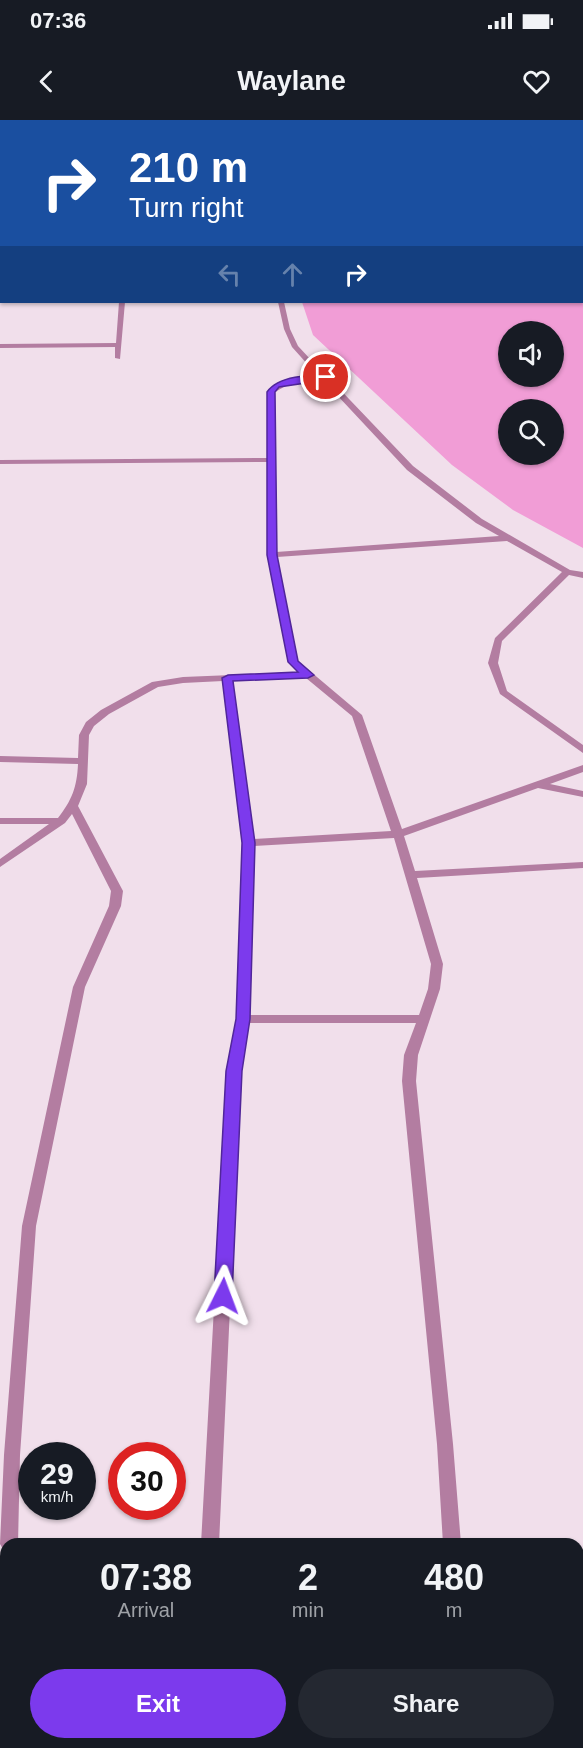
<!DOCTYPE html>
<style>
:root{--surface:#171b24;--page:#242831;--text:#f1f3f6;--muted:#9ea1a6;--accent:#7c3aed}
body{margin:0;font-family:Helvetica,sans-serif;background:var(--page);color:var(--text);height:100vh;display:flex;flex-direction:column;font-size:22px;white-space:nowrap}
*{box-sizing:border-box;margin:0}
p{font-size:20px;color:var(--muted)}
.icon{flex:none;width:33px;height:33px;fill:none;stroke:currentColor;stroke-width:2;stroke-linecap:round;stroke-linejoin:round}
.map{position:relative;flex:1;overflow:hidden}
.drawer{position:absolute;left:0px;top:1418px;width:584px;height:212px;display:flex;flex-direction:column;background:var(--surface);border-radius:18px 18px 0 0;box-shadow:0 2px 4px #0004}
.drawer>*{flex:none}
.banner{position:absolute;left:0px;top:0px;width:584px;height:183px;box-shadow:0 2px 4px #0004;background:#1a4fa0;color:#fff;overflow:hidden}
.controls{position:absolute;left:498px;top:201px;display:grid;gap:12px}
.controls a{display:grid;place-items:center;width:66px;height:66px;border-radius:50%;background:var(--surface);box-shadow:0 2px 4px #0004;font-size:30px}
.speed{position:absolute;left:18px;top:1322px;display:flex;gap:12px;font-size:30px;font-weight:700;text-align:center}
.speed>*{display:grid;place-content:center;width:78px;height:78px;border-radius:50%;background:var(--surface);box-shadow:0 2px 4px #0004;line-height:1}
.speed small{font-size:15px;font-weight:400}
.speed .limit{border:9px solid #d22;background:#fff;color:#111}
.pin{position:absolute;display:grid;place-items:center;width:51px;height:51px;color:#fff;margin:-26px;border:3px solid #fff;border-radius:50%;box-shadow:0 2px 6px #0007}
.me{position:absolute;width:66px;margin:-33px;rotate:3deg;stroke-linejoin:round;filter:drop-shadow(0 0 4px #0008)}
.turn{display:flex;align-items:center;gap:21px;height:126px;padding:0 30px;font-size:27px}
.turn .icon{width:78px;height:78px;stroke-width:2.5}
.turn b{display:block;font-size:42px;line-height:51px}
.lanes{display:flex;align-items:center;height:57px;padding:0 30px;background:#0003;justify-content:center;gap:30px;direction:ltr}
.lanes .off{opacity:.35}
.eta{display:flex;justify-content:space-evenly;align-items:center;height:102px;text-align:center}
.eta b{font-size:36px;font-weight:700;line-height:42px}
.cta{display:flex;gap:12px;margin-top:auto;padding:12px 30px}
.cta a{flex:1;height:69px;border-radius:36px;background:var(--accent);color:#fff;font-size:24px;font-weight:700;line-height:69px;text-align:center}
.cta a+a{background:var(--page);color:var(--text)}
.status{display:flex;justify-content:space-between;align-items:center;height:42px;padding:0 30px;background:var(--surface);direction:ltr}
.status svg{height:16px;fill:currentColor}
header{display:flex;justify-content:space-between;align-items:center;height:78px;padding:0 30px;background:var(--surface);font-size:27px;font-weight:700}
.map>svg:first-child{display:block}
.green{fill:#f19dd6;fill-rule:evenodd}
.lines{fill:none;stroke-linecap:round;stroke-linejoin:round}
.minor{fill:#b37da1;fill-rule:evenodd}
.route{fill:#7c3aed;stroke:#51269a;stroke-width:1.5}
</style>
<div class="status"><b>07:36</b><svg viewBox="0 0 49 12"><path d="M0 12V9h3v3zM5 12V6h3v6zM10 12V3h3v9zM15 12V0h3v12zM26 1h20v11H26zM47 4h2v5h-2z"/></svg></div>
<header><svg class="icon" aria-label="back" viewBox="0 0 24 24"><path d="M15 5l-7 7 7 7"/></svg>Waylane<svg class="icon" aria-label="heart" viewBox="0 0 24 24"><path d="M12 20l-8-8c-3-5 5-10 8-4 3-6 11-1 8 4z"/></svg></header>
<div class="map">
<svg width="583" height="1628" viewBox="0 0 583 1628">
<rect width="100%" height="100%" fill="#f1dfeb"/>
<path class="green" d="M583,105v323l-70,-38 -61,-45 -139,-130 -11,-33h280zM508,212h46v44h-46zM508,290h46v44h-46z"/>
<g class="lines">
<g class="minor">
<polygon points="67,0 72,0 65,2"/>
<polygon points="178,0 182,0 177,2"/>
<polygon points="246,0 250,0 251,2 246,2"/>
<polygon points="295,0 299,0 300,2 295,2"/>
<polygon points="519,0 523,0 524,2 519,2"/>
<rect x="582" y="7" width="1" height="2"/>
<rect x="582" y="52" width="1" height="4"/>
<rect x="0" y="55" width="2" height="4"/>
<rect x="582" y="91" width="1" height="4"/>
<polygon points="2,93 2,97 0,98 0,94"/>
<polygon points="119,182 125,182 120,239 115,238 115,227 0,228 0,224 116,223"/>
<path d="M278,182h6l6,27 8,17 27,29 3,1 1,2 84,88 69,53 88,51 13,2v6l-14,-3 -67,66 -4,22 9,28 76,54v8l-83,-59 -12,-31 7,-25 67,-66 -55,-31 -230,16 21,104 64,54 40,114 181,-64v7l-33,12 33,7v6l-45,-9 -134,48 11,35 168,-9v6l-166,10 26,86 -3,25 -22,66 -2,26 37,363 8,100h-18l-6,-100 -35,-363 2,-26 12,-32h-167l-8,48 -22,473h-18l26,-473 10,-52 5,-176 -19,-162 -40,2 -25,4 -49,27 -15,12 -5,9 -2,49 -9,22 45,85 -2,15 -36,81 -49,239 -16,229 -2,89h-12v7l-3,-2 -3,-5 4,-89 18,-229 51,-239 36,-81 2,-15 -39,-77 -7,9 -65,44v-8l49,-35h-49v-6h58c14,-18 19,-31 20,-54l-78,-2v-6l78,2 1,-23 7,-13 15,-12 51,-28 31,-5 117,-5 -12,-10 -20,-107v-93l-268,2v-4l268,-2 -1,-66c13,-15 33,-15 51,-16l-26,-29 -8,-18zM322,259l85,91 69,53 23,13 -223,16 -1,-160 16,-9zM306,558l46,38 39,115 -138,8 -21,-158zM394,718l37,126 -3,25 -9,26h-170l5,-169z"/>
<polygon points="6,1451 6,1523 0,1526 0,1453"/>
<rect x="190" y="1623" width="20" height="5"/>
<rect x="452" y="1623" width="20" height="5"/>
</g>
</g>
<path class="route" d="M329,256l-3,4 -47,7 -4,5 2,163 21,106 16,14 -6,3 -75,3 22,162 -5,176 -8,52 -10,225 -3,5h-12l-3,-5 12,-225 10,-52 6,-176 -20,-165 6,-3 70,-3 -10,-10 -21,-107v-163c11,-16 43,-18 62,-16z"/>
</svg>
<div class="controls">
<a><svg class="icon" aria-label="sound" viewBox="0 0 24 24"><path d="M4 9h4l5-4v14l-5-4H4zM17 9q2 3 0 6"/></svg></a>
<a><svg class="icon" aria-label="search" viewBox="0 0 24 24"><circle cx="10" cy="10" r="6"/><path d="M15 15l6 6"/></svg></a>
</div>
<div class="speed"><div>29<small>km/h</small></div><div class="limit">30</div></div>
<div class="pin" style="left:326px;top:257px;background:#d93025"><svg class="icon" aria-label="arrive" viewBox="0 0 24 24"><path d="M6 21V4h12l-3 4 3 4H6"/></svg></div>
<svg class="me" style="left:223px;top:1176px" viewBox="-20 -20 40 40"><path d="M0-17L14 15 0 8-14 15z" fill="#7c3aed" stroke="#fff" stroke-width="4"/></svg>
<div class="banner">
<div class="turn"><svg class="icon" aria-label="right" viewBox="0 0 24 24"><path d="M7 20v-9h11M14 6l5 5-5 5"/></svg><div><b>210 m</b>Turn right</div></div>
<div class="lanes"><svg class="icon off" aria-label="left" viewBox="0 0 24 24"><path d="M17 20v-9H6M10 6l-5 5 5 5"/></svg><svg class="icon off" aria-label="ahead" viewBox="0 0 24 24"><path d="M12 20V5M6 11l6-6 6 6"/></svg><svg class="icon" aria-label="right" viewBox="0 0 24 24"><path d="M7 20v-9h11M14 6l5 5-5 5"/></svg></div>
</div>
<section class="drawer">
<div class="eta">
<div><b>07:38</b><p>Arrival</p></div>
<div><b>2</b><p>min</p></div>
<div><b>480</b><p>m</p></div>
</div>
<div class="cta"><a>Exit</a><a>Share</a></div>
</section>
</div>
